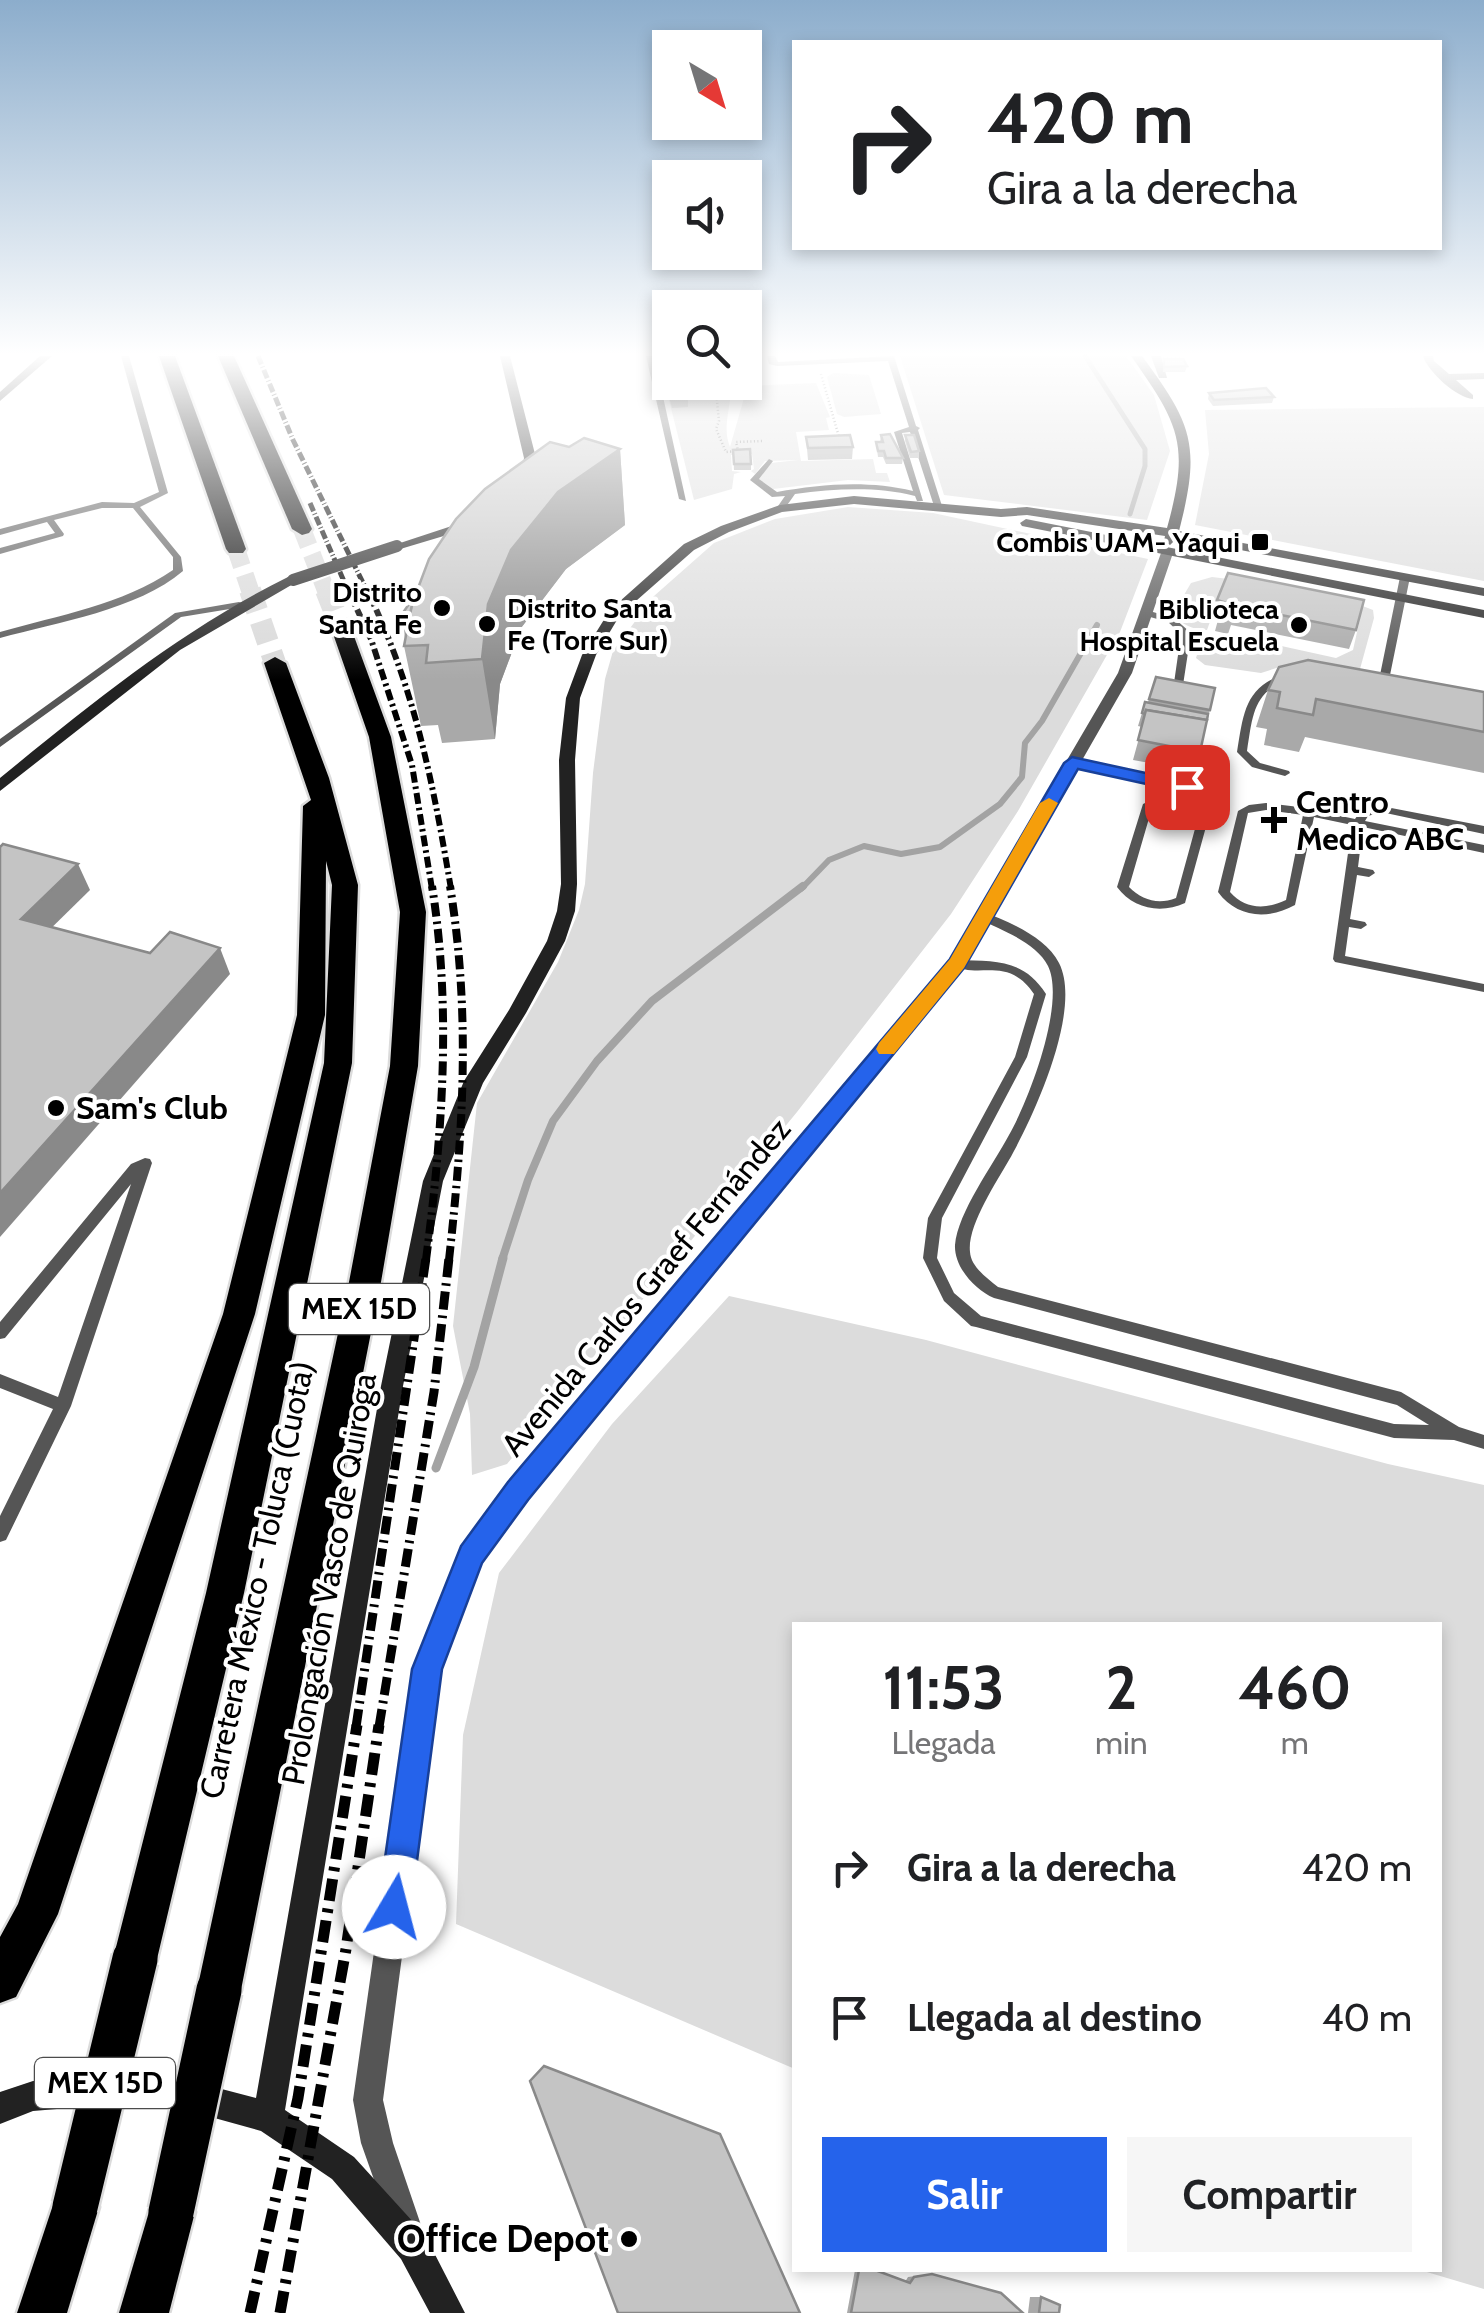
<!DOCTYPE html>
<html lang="es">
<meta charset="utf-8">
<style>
:root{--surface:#fff;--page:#f6f6f6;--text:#202124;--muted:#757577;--accent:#2563eb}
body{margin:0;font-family:Cabin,sans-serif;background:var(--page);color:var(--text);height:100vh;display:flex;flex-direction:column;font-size:38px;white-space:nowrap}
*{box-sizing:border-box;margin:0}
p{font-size:32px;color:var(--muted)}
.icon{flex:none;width:55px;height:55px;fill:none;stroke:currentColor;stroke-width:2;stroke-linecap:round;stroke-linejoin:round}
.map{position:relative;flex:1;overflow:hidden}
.drawer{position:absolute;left:792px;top:1622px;width:650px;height:650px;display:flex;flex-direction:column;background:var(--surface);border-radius:0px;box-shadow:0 5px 15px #0003}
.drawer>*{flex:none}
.banner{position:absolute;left:792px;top:40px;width:650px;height:210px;border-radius:0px;box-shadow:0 5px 15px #0003;background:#fff;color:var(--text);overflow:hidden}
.needle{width:65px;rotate:142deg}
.tools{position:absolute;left:652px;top:30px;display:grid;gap:20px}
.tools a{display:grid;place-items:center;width:110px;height:110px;border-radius:0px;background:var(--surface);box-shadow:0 5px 15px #0003;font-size:50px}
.pin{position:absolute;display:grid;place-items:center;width:85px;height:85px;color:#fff;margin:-42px;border-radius:20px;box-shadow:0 5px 15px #0006}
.me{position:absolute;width:110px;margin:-55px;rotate:8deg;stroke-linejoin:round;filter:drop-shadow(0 0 8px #0008)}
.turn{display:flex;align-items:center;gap:35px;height:210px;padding:0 30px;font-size:45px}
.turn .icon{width:130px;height:130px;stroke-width:2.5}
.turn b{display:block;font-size:70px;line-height:85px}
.eta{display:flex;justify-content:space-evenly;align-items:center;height:170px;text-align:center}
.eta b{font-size:60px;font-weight:700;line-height:70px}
.cta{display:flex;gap:20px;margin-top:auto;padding:20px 30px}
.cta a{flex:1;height:115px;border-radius:0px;background:var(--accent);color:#fff;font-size:40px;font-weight:700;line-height:115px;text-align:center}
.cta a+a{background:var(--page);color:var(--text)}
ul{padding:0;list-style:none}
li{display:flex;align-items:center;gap:30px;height:150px;padding:0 30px}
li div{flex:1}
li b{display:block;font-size:38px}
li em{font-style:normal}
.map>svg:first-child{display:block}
.green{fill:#dcdcdc}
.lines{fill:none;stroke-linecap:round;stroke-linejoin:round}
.stream-far3{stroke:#a3a3a3;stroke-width:5}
.stream-far2{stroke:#a3a3a3;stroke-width:6}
.stream-far1{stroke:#a3a3a3;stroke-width:8}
.stream{stroke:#a3a3a3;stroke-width:9}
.highway-tunnel-far1{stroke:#d9d9d9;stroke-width:18;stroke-dasharray:18 9;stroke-linecap:butt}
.highway-tunnel{stroke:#d9d9d9;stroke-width:22;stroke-dasharray:22 11;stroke-linecap:butt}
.highway-casing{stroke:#dbdbdb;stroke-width:5}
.path{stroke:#777;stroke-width:2.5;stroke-dasharray:1 2.5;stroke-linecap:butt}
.lane{fill:#555;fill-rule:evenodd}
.street{fill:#555;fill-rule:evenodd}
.secondary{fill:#222;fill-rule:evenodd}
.highway{fill:#000;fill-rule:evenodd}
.rail-far4{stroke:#000;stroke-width:5;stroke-dasharray:9 2.5 1 2.5;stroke-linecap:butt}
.rail-far3{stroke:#000;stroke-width:6;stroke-dasharray:11 4 2.5 4;stroke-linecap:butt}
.rail-far2{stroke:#000;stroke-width:8;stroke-dasharray:14 5 2.5 5;stroke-linecap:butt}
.rail-far1{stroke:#000;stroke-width:9;stroke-dasharray:18 6 2.5 6;stroke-linecap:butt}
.rail{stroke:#000;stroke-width:11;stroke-dasharray:22 8 4 8;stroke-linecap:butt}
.highway-bridge-casing{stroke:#dbdbdb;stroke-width:50;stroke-linecap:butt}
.secondary-bridge{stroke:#222;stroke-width:12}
.highway-bridge{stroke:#000;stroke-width:45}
.wall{fill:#a9a9a9}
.shaded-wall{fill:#898989}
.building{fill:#c4c4c4;stroke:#898989;stroke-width:2.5}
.route{fill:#2563eb;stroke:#184099;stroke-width:2.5}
.slow{fill:#f59e0b}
.poi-dot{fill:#000;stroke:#fff;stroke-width:4}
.labels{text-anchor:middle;stroke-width:8;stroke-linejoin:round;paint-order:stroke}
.far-poi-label{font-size:28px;font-weight:bold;fill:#000;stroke:#fff;text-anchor:end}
.shield{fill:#fff;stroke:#4c4c4c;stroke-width:2.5}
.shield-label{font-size:30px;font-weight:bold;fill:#000}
.poi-label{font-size:32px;font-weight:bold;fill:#000;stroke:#fff;text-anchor:start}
.street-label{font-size:32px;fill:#000;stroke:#fff}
.near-poi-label{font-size:38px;font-weight:bold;fill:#000;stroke:#fff;text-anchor:end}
</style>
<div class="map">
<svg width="1484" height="2313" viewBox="0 0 1484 2313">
<rect width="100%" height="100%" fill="#fff"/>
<g class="green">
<path d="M658,356h12v26l60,1c3,24 -9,41 0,64l14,-49 -1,-12 73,-3 14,34 -4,1 3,12 -33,2 5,29 72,-2 3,14h11l3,9 -42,-2 -75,9 -14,-10 12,-16 27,-3 -33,1 -10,13 -4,-3 3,-2 -2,-15 -21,1 1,16 9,1 -7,2 -2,15 -38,11z"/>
<polygon points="900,356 1126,356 1154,395 1170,451 1147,520 944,495"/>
<polygon points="833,373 869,375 881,414 844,417 837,414 827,377"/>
<polygon points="1484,407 1484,581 1195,525 1209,454 1205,410"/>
<polygon points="848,507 933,513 1148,559 1120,632 1018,811 951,914 797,1112 507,1464 472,1475 470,1414 453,1326 477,1103 558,962 579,910 585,884 593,773 605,679 613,651 654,596 714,543 775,519"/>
<path d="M1212,577l25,3 24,17 -40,-6 -14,39c-13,0 -29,-6 -33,-18l17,-29z"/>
<polygon points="1360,605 1373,610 1374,618 1360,669 1353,671 1289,664 1261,673 1205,665 1196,658 1203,635 1246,643 1250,639 1336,658 1353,650 1360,619 1351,614"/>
<polygon points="729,1296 926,1340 1388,1464 1484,1485 1484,2289 1420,2270 1440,2270 1440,1625 795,1625 795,2069 456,1924 463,1735 499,1573 612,1424"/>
</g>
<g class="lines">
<polyline class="stream-far3" points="1085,356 1145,449 1145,466 1130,514"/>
<polyline class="stream-far2" points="801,889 829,860 864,846 901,854 940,847 1000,804 1022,777 1025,743 1042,721 1097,625"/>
<polyline class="stream-far1" points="502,1260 528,1180 553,1121 597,1061 652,1001 803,886"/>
<polyline class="stream" points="436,1468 474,1367 503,1258"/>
<g class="highway-tunnel-far1">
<polyline points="302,529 327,593"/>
<polyline points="236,549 251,593"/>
</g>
<g class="highway-tunnel">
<polyline points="250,590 275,663"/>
<polyline points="326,590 341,628"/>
</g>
<defs>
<g id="highway">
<polygon points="159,356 175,356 246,549 243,553 229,553 226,549"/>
<polygon points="218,356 234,356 312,529 309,533 302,535 292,529"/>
<polygon points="341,622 351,628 391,737 426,912 418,1066 381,1282 241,1990 235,2006 219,2012 203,2006 197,1990 349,1282 390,1066 400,912 369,737 331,628"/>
<polygon points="275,657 286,663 329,778 358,885 352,1063 244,1593 157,1959 151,1975 135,1981 119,1975 113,1959 206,1593 324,1063 332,885 326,861 325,1015 255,1314 58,1914 16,1997 0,2003 0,1937 18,1904 223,1314 297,1015 303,806 311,800 264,663"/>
<polygon points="75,2183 92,2190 99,2207 67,2313 17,2313 58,2190"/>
<polygon points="171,2188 188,2195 195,2212 169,2313 119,2313 154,2195"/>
</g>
</defs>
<use href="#highway" class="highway-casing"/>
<g class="path">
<polyline points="821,374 839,437"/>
<polyline points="715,382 719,421 716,429 726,452 738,451 736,442 762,441"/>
</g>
<g class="lane">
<path d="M121,356h8l39,137 -28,14 41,50 2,14c-46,39 -125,51 -183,67v-6c59,-17 122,-27 173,-62v-13l-40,-49h-31l-48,12 10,14 -1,2 -63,18v-6l55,-15 -8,-11 -47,13v-6l102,-27 32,1 25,-11z"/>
<polygon points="646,356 654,356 686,501 679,499"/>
<path d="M767,356h8l3,6 116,-6 22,70 4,2 -2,2 24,76 -1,2 -7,-2 -24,-74 -8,1 21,68h-6l-2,-5c-40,-10 -80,-7 -120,-2l-12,17h-6l-1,-2 9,-13 -13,1 -22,-17 19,-21 4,2 -14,18 18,13c44,-8 91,-12 136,-1l-19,-59 15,-5 -21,-66 -111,5 -8,-2z"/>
<polygon points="1405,574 1410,577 1390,675 1395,688 1390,691 1385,688 1380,675 1400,577"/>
<polygon points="239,602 242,603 242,607 181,617 0,747 0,739 175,613"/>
<polygon points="1146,610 1174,618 1191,633 1183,685 1174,683 1181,634 1168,622 1143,615 1143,611"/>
<path d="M1290,672l5,3 -2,2c-40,14 -40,36 -46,74l13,12 29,8 1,2 -5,3 -33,-9 -15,-15c7,-42 8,-66 53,-80z"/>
<path d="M1072,760l119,25 19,11 2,9 -27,98c-24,11 -52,6 -68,-16l26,-83 19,-9 39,5 -17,-10 -116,-25v-4zM1164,802l37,5 -25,91c-18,7 -34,2 -47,-11l23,-79z"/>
<path d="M1266,803l33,4 56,12 5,-7 21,-6 103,20v8l-103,-22 -13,4 -3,5 119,24v8l-121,-26 -5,40 15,3 2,3 -6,4 -12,-2 -7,44 15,3 2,3 -6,4 -12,-2 -4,29 139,28v8l-149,-30 -2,-3 19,-134 -38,-8 -19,88c-27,15 -58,13 -77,-13l20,-81 11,-6zM1266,810l37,5 -17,85c-21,10 -41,9 -56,-8l18,-79z"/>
<path d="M983,912c25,9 63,25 76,51 24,47 -26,155 -50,197 -13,23 -42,66 -39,92 1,15 17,26 28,35l403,105 58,35 25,8v14l-30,-9 -60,-2 -418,-111 -5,-1 -27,-25 -21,-43 5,-40 87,-161 19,-63c-27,-40 -57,-13 -83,-30l6,-4c38,1 67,-1 89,34l-19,63 -85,161 -5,40 17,35 27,23 413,108 35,1 -32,-20 -403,-107c-19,-8 -40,-31 -39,-53 3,-33 38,-80 54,-110 20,-35 57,-132 39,-169 -12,-24 -47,-36 -69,-47l-2,-3 2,-3z"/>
<polygon points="145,1158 150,1159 152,1163 71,1406 6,1540 0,1542 0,1516 53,1409 0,1388 0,1374 58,1397 131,1184 5,1338 0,1339 0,1322 131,1164"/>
</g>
<g class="street">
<polygon points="1151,356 1161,356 1167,378 1159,378"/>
<path d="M1423,356h10l1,5 15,13 35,-1v6l-28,1 17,15v4c-16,-1 -45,-27 -50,-43z"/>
<polygon points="1167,549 1173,553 1132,673 963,968 526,1499 481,1562 440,1669 383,2100 393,2143 423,2231 418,2242 407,2247 396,2242 361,2143 353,2100 414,1669 462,1547 510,1483 950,960 1118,673 1161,553"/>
</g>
<g class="secondary">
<polygon points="40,356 52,356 0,401 0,392"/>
<polygon points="500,356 510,356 536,458 532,481 526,485 520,481 524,458"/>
<path d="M1131,356h11c51,69 59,90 37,175l305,57v8l-307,-58 -7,7 -6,-4 1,-5 -138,-21 -26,2 -147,-13 -72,8 -53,20 -35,18 -74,65 -24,40 -16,43 -5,62 2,124 -2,27 -10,30 -39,72 -43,70 -40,98 -40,205 -118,724 69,47 71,78 40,78h-35l-29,-54 -69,-80 -71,-48 -108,-30 -120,10 -33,13v-32l33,-11 120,-10 103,27 125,-712 42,-205 41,-100 45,-71 38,-69 10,-30 4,-27 -2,-124 7,-62 16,-43 28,-45 74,-66 37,-18 59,-21 74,-9 147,13 26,-2 140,21c23,-83 13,-103 -36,-172z"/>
<polygon points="473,519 477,520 477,526 397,550 391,546"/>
<polygon points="1026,519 1484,610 1484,618 1022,526 1020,523"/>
<path d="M288,577l12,3 -120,70 -180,141v-13c92,-75 181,-148 288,-201z"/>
</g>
<use href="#highway" class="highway"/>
<g class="rail-far4">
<polyline points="258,356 293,440 368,593"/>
<polyline points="310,503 349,593"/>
</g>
<g class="rail-far3">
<polyline points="348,590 371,639 412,765 432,889"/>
<path d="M367,590c48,98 66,193 84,299"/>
</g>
<g class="rail-far2">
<path d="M426,1260c16,-124 26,-249 6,-374"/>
<path d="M449,1260c14,-128 22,-245 1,-374"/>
</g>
<g class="rail-far1">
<polyline points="356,1727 426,1258"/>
<polyline points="379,1727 434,1392 449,1258"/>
</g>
<g class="rail">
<polyline points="250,2313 298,2098 357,1725"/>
<polyline points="280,2313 346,1949 379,1725"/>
</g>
<defs>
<g id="highway-bridge">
<polyline points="75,2207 135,1959"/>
<polyline points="171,2212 219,1990"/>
</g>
</defs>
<use href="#highway-bridge" class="highway-bridge-casing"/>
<polyline class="secondary-bridge" points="293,580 397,546"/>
<use href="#highway-bridge" class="highway-bridge"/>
</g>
<g class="wall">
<polygon points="663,356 670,356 670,382 688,395 688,407 672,408 664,378 664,366 666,366"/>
<polygon points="1164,359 1187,366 1185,372 1163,372"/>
<polygon points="1209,393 1274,397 1272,403 1213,406 1208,399"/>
<polygon points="881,435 903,458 902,464 886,464 883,457 878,457 876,442 880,442"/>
<polygon points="905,435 919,451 919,458 910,458 905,441"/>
<polygon points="806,437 853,447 852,459 808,460"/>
<polygon points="569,447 620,449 625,525 566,569 521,628 500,684 495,739 442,743 438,725 421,726 404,646 405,639 402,614 416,594"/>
<polygon points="733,450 751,464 751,470 734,470"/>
<polygon points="1217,600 1356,630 1349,649 1231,625 1228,634 1215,631 1218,620 1211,619"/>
<polygon points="1156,677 1210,710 1194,771 1133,760 1142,727 1138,726 1142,713 1148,702"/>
<polygon points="1268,690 1484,692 1484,773 1305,737 1299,752 1264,745 1267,729 1256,727"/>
<polygon points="855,2270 875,2270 905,2282 908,2277 932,2274 1023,2313 847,2313"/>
<polygon points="1030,2297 1041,2297 1059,2313 1028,2313"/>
</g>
<g class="shaded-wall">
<polygon points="620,449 625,525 566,569 521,628 500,684 495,739 482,659 488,604 511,550 558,492"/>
<polygon points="78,864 90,890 35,944 21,919"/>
<polygon points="220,948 230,974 0,1237 0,1193"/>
</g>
<g class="building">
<polygon points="1164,359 1183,359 1187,366 1164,367"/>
<polygon points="664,366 670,366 670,382 684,382 688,395 672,396"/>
<polygon points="1266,388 1274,397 1214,400 1209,393"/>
<polygon points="890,434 903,458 886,458 884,451 878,451 876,442 883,442 881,435"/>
<polygon points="850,435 853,447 808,448 806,437"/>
<polygon points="905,435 914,435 919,451 911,452"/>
<polygon points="584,438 620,449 558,492 511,550 488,604 482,659 426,663 428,645 404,646 412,604 429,559 456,519 485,489 550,442 569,447"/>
<polygon points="750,449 751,464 734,464 733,450"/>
<polygon points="1228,573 1364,600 1356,630 1237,606 1234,614 1220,612 1224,602 1217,600"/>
<polygon points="416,594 412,604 408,625 403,625 407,617 402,614"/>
<polygon points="1308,660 1484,692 1484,732 1316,699 1313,715 1277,708 1280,692 1268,690 1279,667"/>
<polygon points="1156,677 1215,688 1210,710 1149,699"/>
<polygon points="1145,702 1208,714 1207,720 1146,710 1145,714 1142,713"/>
<polygon points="1146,710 1207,720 1200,752 1138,740"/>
<polygon points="3,844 78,864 21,919 150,953 170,932 220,948 0,1193 0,847"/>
<polygon points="544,2066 720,2134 800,2313 618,2313 530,2081"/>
<polygon points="859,2270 875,2270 910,2283 914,2277 932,2274 1001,2293 1023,2313 851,2313"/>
<polygon points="1041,2297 1060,2305 1059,2313 1039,2313"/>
</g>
<linearGradient id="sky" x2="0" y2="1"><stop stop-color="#8cadcc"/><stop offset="0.52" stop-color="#fff"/><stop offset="1" stop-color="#fff" stop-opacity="0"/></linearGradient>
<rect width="1484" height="680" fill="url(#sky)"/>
<polygon class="route" points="1072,757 1187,782 1196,787 1187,793 1078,769 964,968 528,1500 482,1563 442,1669 411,1907 406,1918 394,1923 383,1918 378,1907 412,1669 461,1546 508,1482 950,959 1064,763"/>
<polygon class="slow" points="1049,798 1058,803 964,968 894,1054 879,1054 876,1049 879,1043 950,959 1040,803"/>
<g class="poi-dot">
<rect x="1250" y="532" width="20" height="20" rx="5"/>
<circle cx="442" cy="608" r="10"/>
<circle cx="487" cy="624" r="10"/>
<circle cx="1299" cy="625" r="10"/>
<path d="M1269 805h10v10h10v10h-10v10h-10v-10h-10v-10h10z"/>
<circle cx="56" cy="1108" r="10"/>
<circle cx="629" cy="2239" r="10"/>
</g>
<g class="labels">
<g class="far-poi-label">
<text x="1240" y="552">Combis UAM- Yaqui</text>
<text x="422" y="602">Distrito<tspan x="422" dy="32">Santa Fe</tspan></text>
<text x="507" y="618" text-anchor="start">Distrito Santa<tspan x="507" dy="32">Fe (Torre Sur)</tspan></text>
<text x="1279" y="619">Biblioteca<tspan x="1279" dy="32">Hospital Escuela</tspan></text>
</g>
<g class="shield">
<rect x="289" y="1284" width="140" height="50" rx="8"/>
<rect x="35" y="2058" width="140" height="50" rx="8"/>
</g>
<g class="shield-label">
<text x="359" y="1319">MEX 15D</text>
<text x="105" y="2093">MEX 15D</text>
</g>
<g class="poi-label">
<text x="1296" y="813">Centro<tspan x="1296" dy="37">Medico ABC</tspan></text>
<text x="76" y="1119">Sam's Club</text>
</g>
<g class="street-label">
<text transform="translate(646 1287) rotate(-50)" y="11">Avenida Carlos Graef Fernández</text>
<text transform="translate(329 1579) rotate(-80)" y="11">Prolongación Vasco de Quiroga</text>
<text transform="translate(257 1580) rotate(-78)" y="11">Carretera México - Toluca (Cuota)</text>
</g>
<g class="near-poi-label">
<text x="609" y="2252">Office Depot</text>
</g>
</g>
</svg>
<div class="tools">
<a><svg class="needle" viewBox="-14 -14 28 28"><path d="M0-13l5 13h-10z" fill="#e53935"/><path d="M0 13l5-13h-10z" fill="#757577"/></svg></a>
<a><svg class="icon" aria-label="sound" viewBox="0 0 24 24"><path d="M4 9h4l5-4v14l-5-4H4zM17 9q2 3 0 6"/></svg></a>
<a><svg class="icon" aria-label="search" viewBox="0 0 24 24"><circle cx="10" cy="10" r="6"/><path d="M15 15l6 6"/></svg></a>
</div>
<div class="pin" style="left:1187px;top:787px;background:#d93025"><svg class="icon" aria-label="arrive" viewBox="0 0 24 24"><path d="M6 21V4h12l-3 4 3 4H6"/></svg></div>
<svg class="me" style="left:394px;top:1907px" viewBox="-20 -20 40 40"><circle r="19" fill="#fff"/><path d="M0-13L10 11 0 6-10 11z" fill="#2563eb"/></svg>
<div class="banner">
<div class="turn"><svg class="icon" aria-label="right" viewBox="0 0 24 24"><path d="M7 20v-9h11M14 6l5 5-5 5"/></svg><div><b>420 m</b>Gira a la derecha</div></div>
</div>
<section class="drawer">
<div class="eta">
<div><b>11:53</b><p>Llegada</p></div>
<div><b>2</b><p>min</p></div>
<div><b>460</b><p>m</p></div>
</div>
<ul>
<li><svg class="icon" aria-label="right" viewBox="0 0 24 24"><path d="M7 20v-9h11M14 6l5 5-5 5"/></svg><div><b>Gira a la derecha</b></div><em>420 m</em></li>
<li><svg class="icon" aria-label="arrive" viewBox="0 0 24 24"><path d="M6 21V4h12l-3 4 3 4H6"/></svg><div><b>Llegada al destino</b></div><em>40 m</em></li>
</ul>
<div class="cta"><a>Salir</a><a>Compartir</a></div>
</section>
</div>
